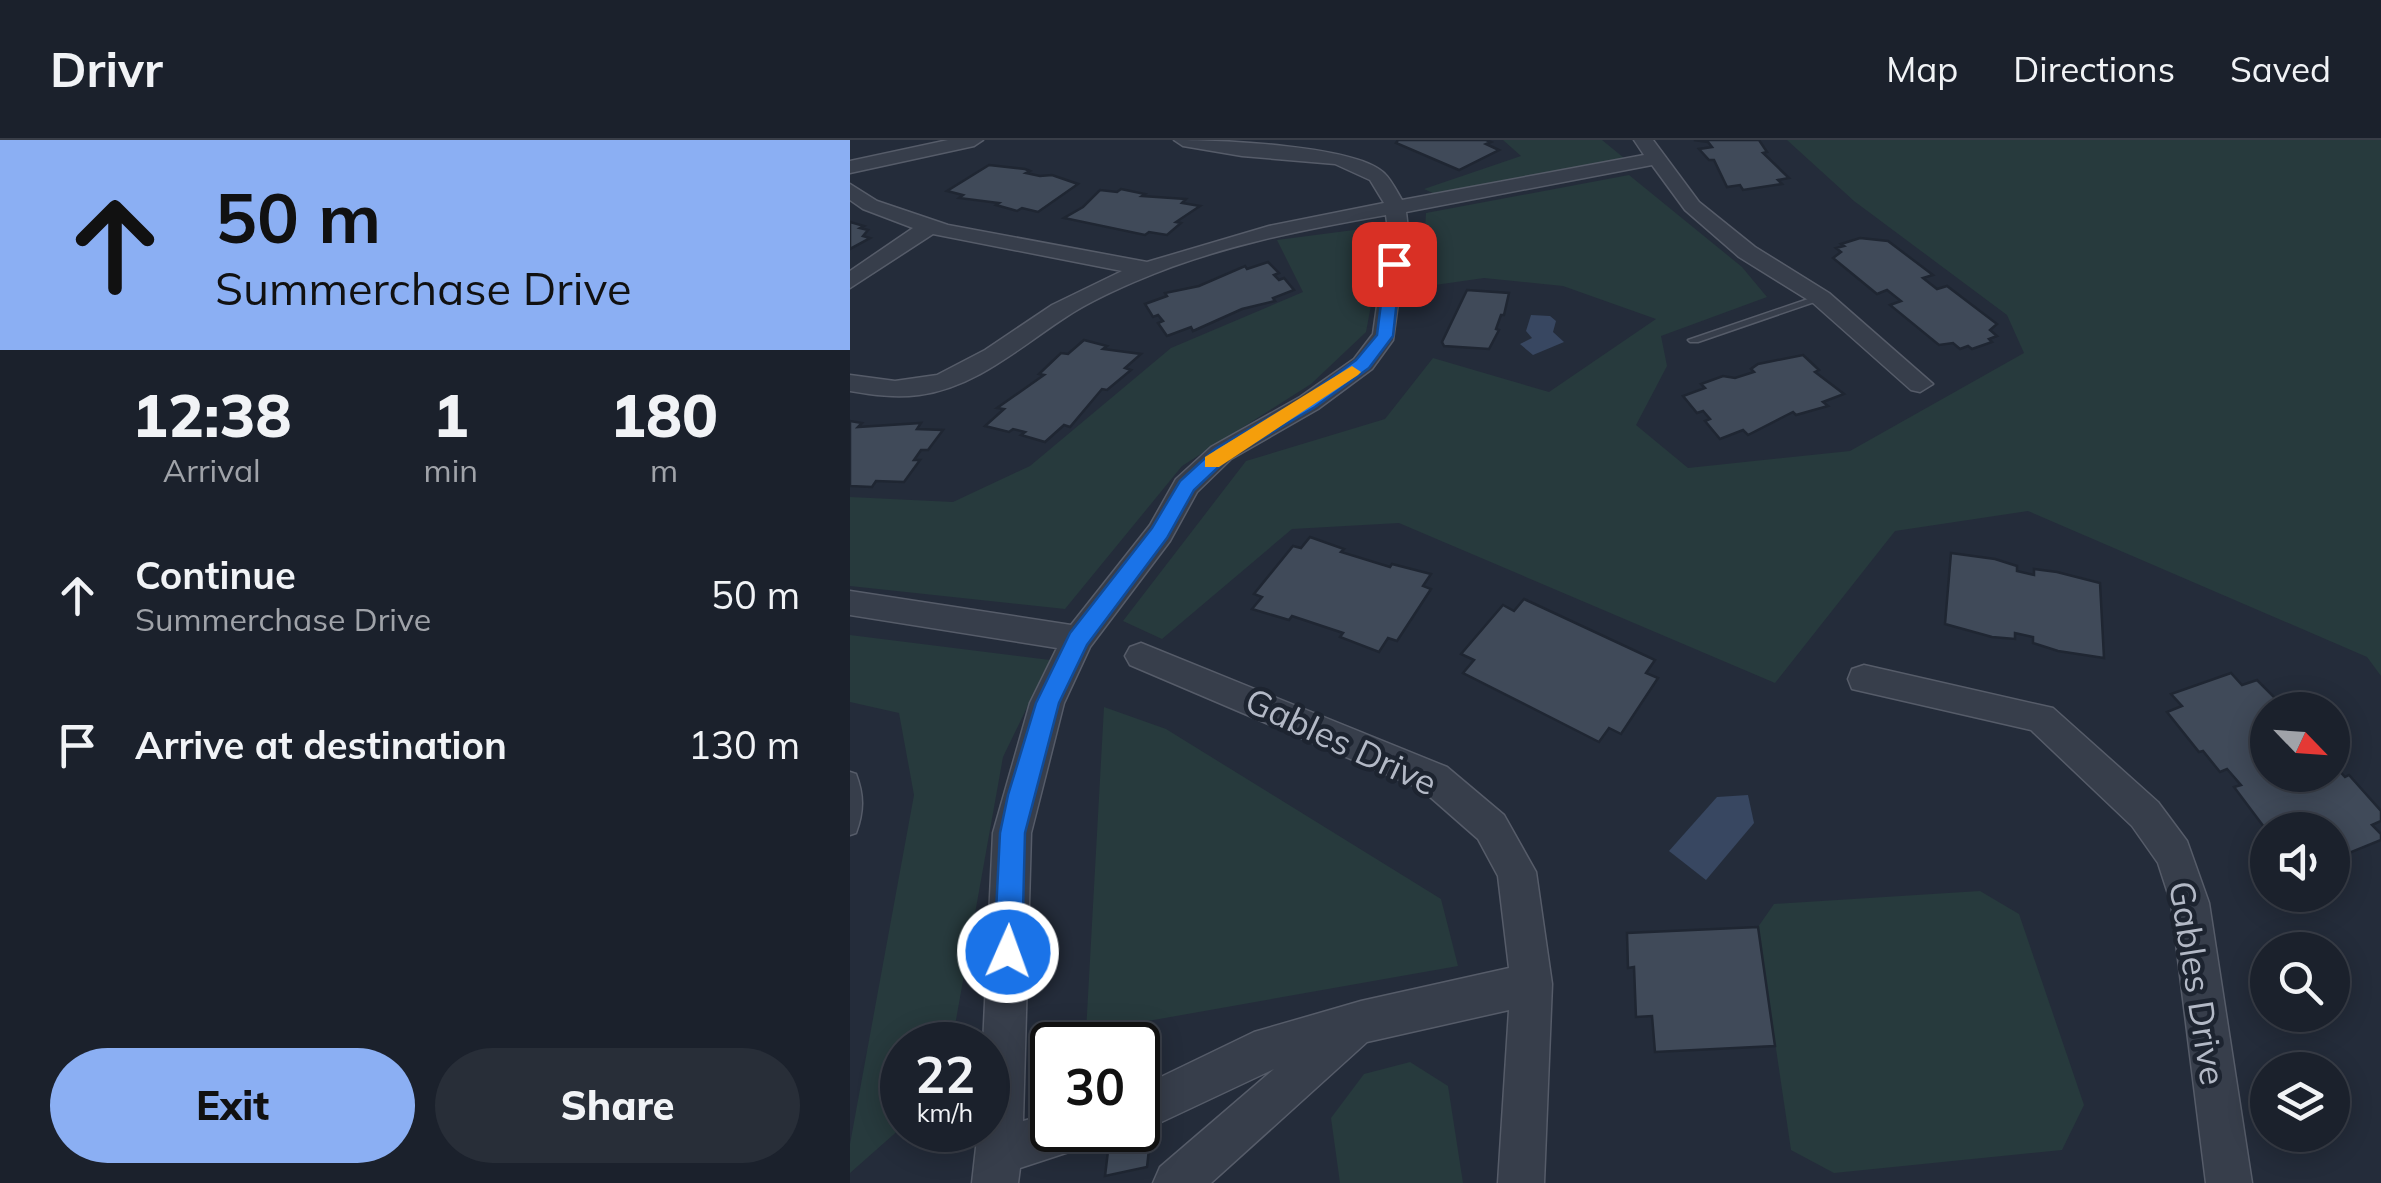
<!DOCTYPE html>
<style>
:root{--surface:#1b212c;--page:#282e38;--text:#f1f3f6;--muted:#a0a3a9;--line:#393e48;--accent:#8baff3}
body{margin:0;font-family:Mulish,sans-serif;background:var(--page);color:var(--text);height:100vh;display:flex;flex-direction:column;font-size:38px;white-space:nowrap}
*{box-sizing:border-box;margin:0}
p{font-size:32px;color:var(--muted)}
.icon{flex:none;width:55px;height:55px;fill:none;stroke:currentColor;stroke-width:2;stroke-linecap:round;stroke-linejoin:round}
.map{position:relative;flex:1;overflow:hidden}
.side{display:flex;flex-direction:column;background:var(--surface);width:850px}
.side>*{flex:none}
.hud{background:#8baff3;color:#111;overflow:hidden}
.needle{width:65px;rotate:115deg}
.fabs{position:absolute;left:1400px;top:552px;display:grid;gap:20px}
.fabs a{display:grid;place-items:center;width:100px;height:100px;border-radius:50%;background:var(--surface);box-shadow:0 5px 25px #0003,0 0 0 2px var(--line);font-size:50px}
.speed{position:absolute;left:30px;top:882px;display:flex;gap:20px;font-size:50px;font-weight:700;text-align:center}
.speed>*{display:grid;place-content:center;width:130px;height:130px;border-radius:50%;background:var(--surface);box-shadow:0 5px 25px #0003,0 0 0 2px var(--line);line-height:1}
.speed small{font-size:25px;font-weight:400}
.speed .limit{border:5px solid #111;border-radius:15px;background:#fff;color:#111}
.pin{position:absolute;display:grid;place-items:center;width:85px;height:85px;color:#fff;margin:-42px;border-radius:20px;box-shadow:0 5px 15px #0006}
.me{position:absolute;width:110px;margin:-55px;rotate:2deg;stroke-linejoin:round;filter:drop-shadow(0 0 8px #0008)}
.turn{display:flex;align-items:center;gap:35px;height:210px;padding:0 50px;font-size:45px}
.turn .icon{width:130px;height:130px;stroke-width:2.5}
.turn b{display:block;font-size:70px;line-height:85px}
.eta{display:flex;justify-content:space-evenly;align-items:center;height:170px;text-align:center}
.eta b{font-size:60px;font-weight:800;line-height:70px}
.button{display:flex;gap:20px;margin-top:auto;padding:20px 50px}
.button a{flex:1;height:115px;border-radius:60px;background:var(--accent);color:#111;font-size:40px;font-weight:800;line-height:115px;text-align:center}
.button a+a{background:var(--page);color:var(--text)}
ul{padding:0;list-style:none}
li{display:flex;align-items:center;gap:30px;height:150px;padding:0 50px}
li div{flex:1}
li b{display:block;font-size:38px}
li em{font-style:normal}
header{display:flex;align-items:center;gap:60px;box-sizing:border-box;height:140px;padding:0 50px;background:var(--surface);border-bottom:2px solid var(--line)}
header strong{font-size:48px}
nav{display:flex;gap:55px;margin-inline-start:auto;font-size:35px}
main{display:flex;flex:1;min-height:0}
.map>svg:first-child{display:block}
.green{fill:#273a3d}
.water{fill:#384761}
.building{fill:#404a59;stroke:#1f2632;stroke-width:2.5}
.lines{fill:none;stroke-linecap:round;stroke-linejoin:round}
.lane-casing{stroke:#565c69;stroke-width:3}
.street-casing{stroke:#565c69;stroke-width:3}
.lane{fill:#373e4b;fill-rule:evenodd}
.street{fill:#373e4b;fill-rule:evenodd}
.route{fill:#1a73e8;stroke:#114b97;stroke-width:2.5}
.slow{fill:#f59e0b}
.labels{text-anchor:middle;stroke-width:9;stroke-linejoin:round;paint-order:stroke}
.street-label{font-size:35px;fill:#b3b9c6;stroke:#1d2430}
</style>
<header>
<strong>Drivr</strong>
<nav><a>Map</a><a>Directions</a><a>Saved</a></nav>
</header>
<main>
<section class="side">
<div class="hud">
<div class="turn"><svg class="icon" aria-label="ahead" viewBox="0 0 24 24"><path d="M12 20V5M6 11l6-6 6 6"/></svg><div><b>50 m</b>Summerchase Drive</div></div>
</div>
<div class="eta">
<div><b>12:38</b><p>Arrival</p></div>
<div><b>1</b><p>min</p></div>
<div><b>180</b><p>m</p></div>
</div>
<ul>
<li><svg class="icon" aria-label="ahead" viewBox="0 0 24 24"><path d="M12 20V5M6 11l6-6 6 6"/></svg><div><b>Continue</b><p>Summerchase Drive</p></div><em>50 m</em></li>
<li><svg class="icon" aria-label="arrive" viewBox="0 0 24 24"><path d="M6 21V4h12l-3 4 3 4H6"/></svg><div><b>Arrive at destination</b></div><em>130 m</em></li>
</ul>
<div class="button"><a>Exit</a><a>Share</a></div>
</section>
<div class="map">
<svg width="1531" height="1043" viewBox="0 0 1531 1043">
<rect width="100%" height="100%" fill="#242c3a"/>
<g class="green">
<polygon points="653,0 752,0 774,18 587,55 574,49 671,16"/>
<polygon points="937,0 1531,0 1531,536 1517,517 1178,371 1045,391 925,543 549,383 442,389 312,499 273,481 396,321 535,279 583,218 699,252 806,179 713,146 634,138 571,147 576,73 779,35 892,127 917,157 811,196 817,226 786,285 838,328 1000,311 1174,213 1157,175 1004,61"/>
<polygon points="527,87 526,139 516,192 461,244 332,326 215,469 0,446 0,357 103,362 180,326 321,208 453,152 427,100"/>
<polygon points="0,495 200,520 153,617 104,891 98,905 52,905 52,987 0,1033 0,1004 64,655 49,573 0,562"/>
<polygon points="254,567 316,589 591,759 608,826 236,892"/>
<polygon points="1130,751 1169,774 1234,965 1212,1010 984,1033 941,1010 908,787 924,764"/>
<polygon points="560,922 598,946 613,1043 490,1043 481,978 514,934"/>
</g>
<g class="water">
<polygon points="681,175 700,176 706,181 703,192 714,202 683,215 670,204 682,198 676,191"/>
<polygon points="898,655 904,683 856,740 819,711 867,657"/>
</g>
<g class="building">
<polygon points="548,0 636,0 641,2 636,4 649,10 609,30 546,3"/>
<polygon points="844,0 909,0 917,12 913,13 939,38 928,40 932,44 893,50 890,45 877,47 864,20 859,20 849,9 862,7 858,2"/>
<polygon points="139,25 175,29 180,31 176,33 190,36 202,35 228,44 188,72 172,68 167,71 146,65 149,63 109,58 113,55 97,51"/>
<polygon points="271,49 295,54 292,56 336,59 332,63 350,66 326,82 331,83 317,95 299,92 295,95 214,78 233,67 250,50 267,52"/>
<polygon points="0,82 14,86 10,88 18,90 13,96 20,98 0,109"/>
<polygon points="1010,98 1038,101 1083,135 1073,138 1087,149 1097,146 1147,184 1140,190 1147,196 1139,199 1142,202 1122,209 1118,206 1110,209 1103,203 1089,205 1040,165 1051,161 1037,150 1027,154 983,118 991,112 986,108 994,106 991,104"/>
<polygon points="418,122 429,133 424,135 429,140 434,138 444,150 423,158 425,161 392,169 343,191 341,187 317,196 308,183 313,181 308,175 303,177 295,164 317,156 315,153 349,146 395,126 397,129"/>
<polygon points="617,150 659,153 654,175 651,175 646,189 649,190 639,209 594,206 592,202"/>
<polygon points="234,200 257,206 253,209 291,214 275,228 281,230 257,250 252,249 220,287 214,285 195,302 171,295 175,292 163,289 159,292 135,286 154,269 147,268 194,235 189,234 211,213 218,214"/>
<polygon points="953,215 969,230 965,232 994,254 973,262 978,266 946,275 943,272 898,295 893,290 870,299 855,281 860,279 853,271 847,273 833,256 855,248 851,244 873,236 885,238 904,232 901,229 908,224"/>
<polygon points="0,281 12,283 8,287 71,283 67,289 93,290 78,310 71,310 64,320 70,320 54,342 26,341 22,347 0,346"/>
<polygon points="460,397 494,409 491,412 540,427 542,424 581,434 573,446 581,449 547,501 538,498 529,512 490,497 493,493 442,476 439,480 402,469 412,457 404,454 443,406 451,408"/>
<polygon points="1101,413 1145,419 1167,426 1167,431 1184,435 1184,429 1207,432 1250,443 1254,518 1208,511 1183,503 1183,497 1165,493 1165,499 1142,497 1095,484"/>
<polygon points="674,459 805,520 796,533 808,538 771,594 759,588 749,602 613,533 624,520 611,514 653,465 664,471"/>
<polygon points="1381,533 1392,545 1407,540 1437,570 1418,570 1418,635 1482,635 1482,623 1495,637 1499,635 1531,671 1531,681 1522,685 1531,694 1531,700 1482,720 1482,690 1417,691 1384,647 1391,645 1377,629 1370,632 1353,611 1349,612 1317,572 1332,566 1321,554"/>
<polygon points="908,787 925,906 805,912 802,876 786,877 784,827 778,828 777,793"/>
<polygon points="300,1001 297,1027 255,1036 258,1011"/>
</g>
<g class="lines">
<defs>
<g id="lane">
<polygon points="967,156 976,158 848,202 840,202 838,200"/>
<path d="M0,632l6,2c8,21 8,37 0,59l-6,2z"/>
</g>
<g id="street">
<polygon points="98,0 133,0 124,6 0,33 0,21"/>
<path d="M324,0c42,0 184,5 211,34 7,7 12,18 17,26l242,-45 -10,-15h19l46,62 56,45 74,46 104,91 -13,8 -9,-2 -98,-87 -74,-46 -54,-47 -33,-45 -246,47 2,17 -15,111 -21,29 -54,40 -87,50 -34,33 -27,49 -80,106 -26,56 -33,130 -8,288 29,-8v17h41l-6,16 -67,22 -2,15h-46l6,-53h10v-85h-5l10,-212 37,-130 27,-55 -207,-33v-24l221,34 79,-100 26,-46 35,-32 89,-50 54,-38 19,-25 15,-105 -2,-14c-86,15 -172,32 -252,67 -23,10 -47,21 -68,35 -46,30 -91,71 -147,78 -24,3 -46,0 -69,-4v-16l45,6 42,-6 48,-25 67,-45 70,-34 -189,-37 -83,54v-17l63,-43 -50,-19 -13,-9v-16l27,17 71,24 199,37 122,-36 115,-23 -14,-23 -35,-16 -93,-8 -59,-10z"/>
<polygon points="291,503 597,627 654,675 686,732 702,844 694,1043 648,1043 659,870 517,902 361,1043 303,1043 310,1027 424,929 288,993 280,990 288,990 288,948 404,892 511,861 659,828 648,736 628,699 571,649 280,525 275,516 280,507"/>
<polygon points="1014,525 1203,568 1308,662 1337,701 1359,763 1402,1043 1356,1043 1321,763 1308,723 1282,686 1181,590 1002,549 998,539 1002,529"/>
</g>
</defs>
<use href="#lane" class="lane-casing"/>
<use href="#street" class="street-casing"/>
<use href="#lane" class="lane"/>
<use href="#street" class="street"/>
</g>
<polygon class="route" points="544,120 551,124 543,196 519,228 465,267 378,318 344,350 317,398 237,505 209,563 175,693 172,812 168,822 158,826 148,822 144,812 150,693 158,655 186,563 220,493 302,388 330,341 365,309 452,259 506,220 527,195 536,124"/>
<polygon class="slow" points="502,226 511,232 508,235 369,327 355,327 355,317"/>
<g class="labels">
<g class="street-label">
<text transform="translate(491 602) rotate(25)" y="12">Gables Drive</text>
<text transform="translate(1347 843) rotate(81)" y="12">Gables Drive</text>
</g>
</g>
</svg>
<div class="fabs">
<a><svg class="needle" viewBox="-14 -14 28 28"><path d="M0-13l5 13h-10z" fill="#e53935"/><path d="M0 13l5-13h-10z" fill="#a0a3a9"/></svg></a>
<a><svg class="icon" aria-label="sound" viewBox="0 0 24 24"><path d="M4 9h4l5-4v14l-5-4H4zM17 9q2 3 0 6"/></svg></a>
<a><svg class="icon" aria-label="search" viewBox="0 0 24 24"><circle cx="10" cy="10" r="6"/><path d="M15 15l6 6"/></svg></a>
<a><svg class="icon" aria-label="layers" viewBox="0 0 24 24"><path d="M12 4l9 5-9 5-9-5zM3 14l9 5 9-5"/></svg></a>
</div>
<div class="speed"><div>22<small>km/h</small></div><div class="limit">30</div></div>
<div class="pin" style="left:544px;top:124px;background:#d93025"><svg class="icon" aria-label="arrive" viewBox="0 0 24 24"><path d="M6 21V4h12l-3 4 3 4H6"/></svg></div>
<svg class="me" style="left:158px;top:812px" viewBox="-20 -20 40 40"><circle r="17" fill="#1a73e8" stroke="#fff" stroke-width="3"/><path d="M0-11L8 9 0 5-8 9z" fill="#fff"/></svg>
</div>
</main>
